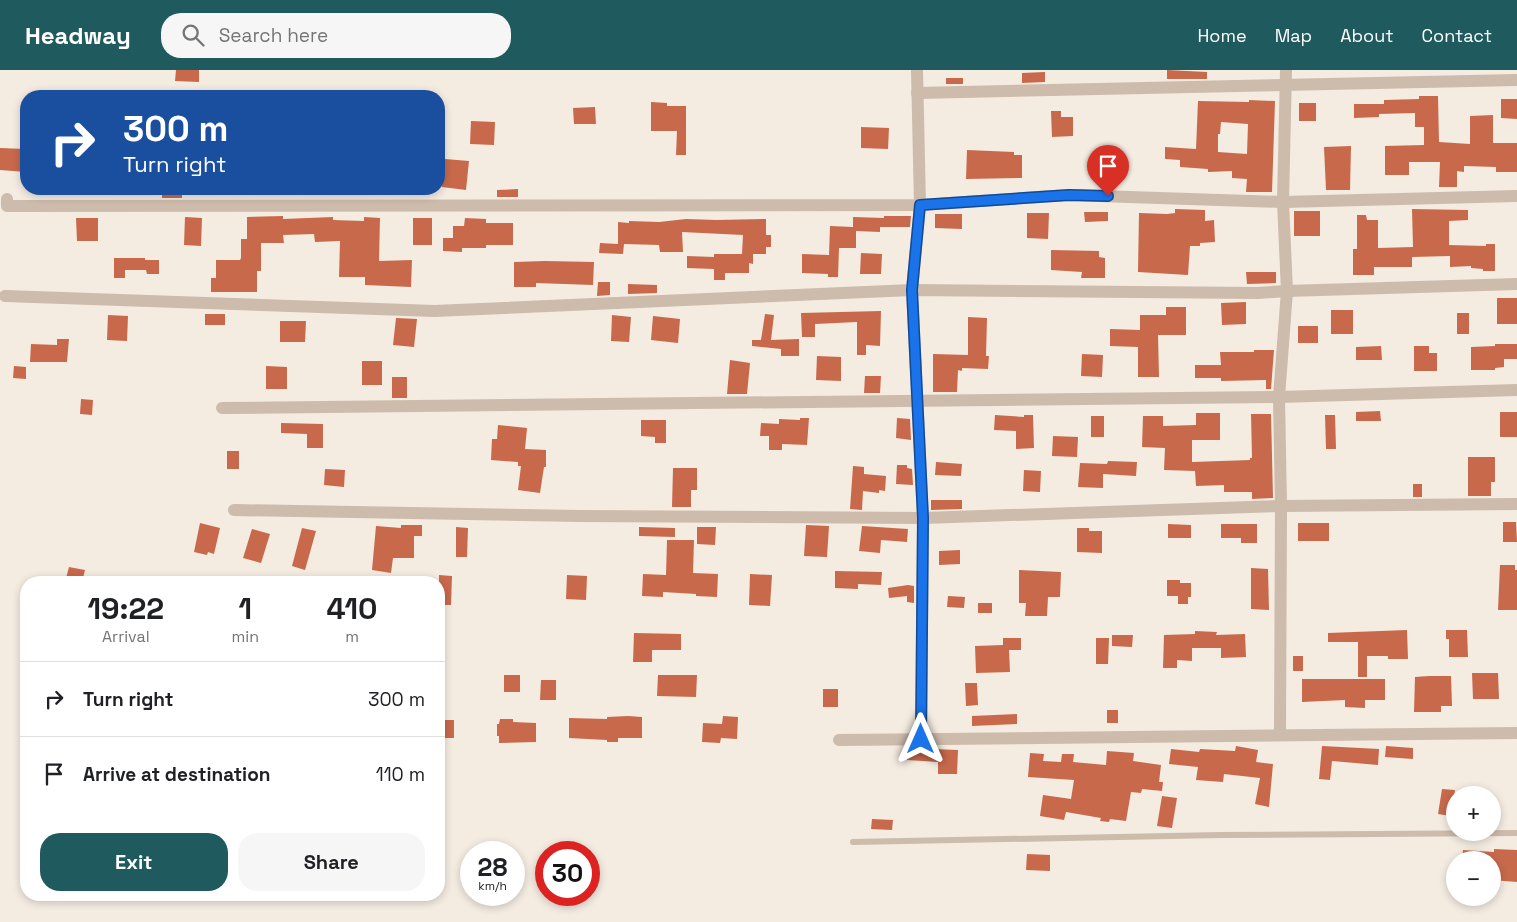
<!DOCTYPE html>
<meta charset="utf-8">
<style>
:root{--surface:#fff;--page:#f6f6f6;--text:#202124;--muted:#757577;--line:#e0e0e0;--accent:#1f5a5e}
body{margin:0;font-family:"Space Grotesk",sans-serif;background:var(--page);color:var(--text);height:100vh;display:flex;flex-direction:column;font-size:19px;white-space:nowrap}
*{box-sizing:border-box;margin:0}
p{font-size:16px;color:var(--muted)}
.icon{flex:none;width:28px;height:28px;fill:none;stroke:currentColor;stroke-width:2;stroke-linecap:round;stroke-linejoin:round}
.map{position:relative;flex:1;overflow:hidden}
.side{position:absolute;left:20px;top:506px;width:425px;height:325px;display:flex;flex-direction:column;background:var(--surface);border-radius:20px;box-shadow:0 2px 8px #0003}
.side>*{flex:none}
.top-card{position:absolute;left:20px;top:20px;width:425px;height:105px;border-radius:20px;box-shadow:0 2px 8px #0003;background:#1a4fa0;color:#fff;overflow:hidden}
.buttons{position:absolute;left:1446px;top:716px;display:grid;gap:10px}
.buttons a{display:grid;place-items:center;width:55px;height:55px;border-radius:50%;background:var(--surface);box-shadow:0 2px 8px #0003;font-size:25px}
.speed{position:absolute;left:460px;top:771px;display:flex;gap:10px;font-size:25px;font-weight:700;text-align:center}
.speed>*{display:grid;place-content:center;width:65px;height:65px;border-radius:50%;background:var(--surface);box-shadow:0 2px 8px #0003;line-height:1}
.speed small{font-size:12px;font-weight:400}
.speed .limit{border:8px solid #d22;background:#fff;color:#111}
.pin{position:absolute;display:grid;place-items:center;width:42px;height:42px;color:#fff;margin:-51px -21px;border-radius:50% 50% 50% 0;rotate:-45deg;box-shadow:0 0 5px #0007}
.pin .icon{rotate:45deg}
.me{position:absolute;width:55px;margin:-28px;rotate:0deg;stroke-linejoin:round;filter:drop-shadow(0 0 4px #0008)}
.turn{display:flex;align-items:center;gap:18px;height:105px;padding:0 20px;font-size:22px}
.turn .icon{width:65px;height:65px;stroke-width:2.5}
.turn b{display:block;font-size:35px;line-height:42px}
.eta{display:flex;justify-content:space-evenly;align-items:center;height:85px;text-align:center}
.eta b{font-size:30px;font-weight:600;line-height:35px}
.action{display:flex;gap:10px;margin-top:auto;padding:10px 20px}
.action a{flex:1;height:58px;border-radius:20px;background:var(--accent);color:#fff;font-size:20px;font-weight:600;line-height:58px;text-align:center}
.action a+a{background:var(--page);color:var(--text)}
ul{padding:0;list-style:none}
li{display:flex;align-items:center;gap:15px;height:75px;padding:0 20px;border-top:1px solid var(--line)}
li div{flex:1}
li b{display:block;font-size:19px}
li em{font-style:normal}
header{display:flex;align-items:center;gap:30px;box-sizing:border-box;height:70px;padding:0 25px;background:var(--accent);color:#fff}
header strong{font-size:24px}
nav{display:flex;gap:28px;margin-inline-start:auto;font-size:18px}
.search{width:350px;height:45px;background:var(--page);display:flex;align-items:center;gap:12px;box-sizing:border-box;padding:0 18px;border-radius:20px;color:var(--muted);font-size:19px}
.map>svg:first-child{display:block}
.building{fill:#c8694b;fill-rule:evenodd}
.lines{fill:none;stroke-linecap:round;stroke-linejoin:round}
.service{stroke:#cdbbac;stroke-width:6}
.minor{stroke:#cdbbac;stroke-width:12}
.route-casing{stroke:#114b97;stroke-width:12}
.route{stroke:#1a73e8;stroke-width:9}
</style>
<header>
<strong>Headway</strong>
<div class="search"><svg class="icon" aria-label="search" viewBox="0 0 24 24"><circle cx="10" cy="10" r="6"/><path d="M15 15l6 6"/></svg>Search here</div>
<nav><a>Home</a><a>Map</a><a>About</a><a>Contact</a></nav>
</header>
<div class="map">
<svg width="1517" height="852" viewBox="0 0 1517 852">
<rect width="100%" height="100%" fill="#f4ebe1"/>
<g class="building">
<polygon points="176,0 199,0 199,12 175,11"/>
<polygon points="1167,0 1207,2 1207,9 1167,9"/>
<polygon points="1045,2 1045,12 1022,13 1022,3"/>
<rect x="946" y="8" width="17" height="6"/>
<polygon points="1419,26 1438,26 1439,72 1470,74 1470,46 1493,45 1493,73 1517,73 1517,102 1496,102 1496,97 1464,96 1464,102 1457,101 1457,117 1439,117 1440,92 1409,92 1409,105 1385,105 1385,76 1424,75 1424,57 1415,57 1415,43 1379,44 1379,47 1354,48 1354,34 1384,34 1384,30 1419,29"/>
<polygon points="1501,29 1517,29 1517,49 1501,48"/>
<path d="M1249,30l26,1 -3,91h-26l1,-13 -15,-1v-7l-24,1v-3l-28,-2v-7l-15,-1v-12l31,2 2,-48 51,1zM1221,52l27,2 -1,30 -29,-2v-18h2z"/>
<polygon points="651,32 667,33 667,36 686,36 686,85 676,85 677,61 651,61"/>
<rect x="1299" y="33" width="17" height="18"/>
<polygon points="595,37 596,54 574,54 573,38"/>
<polygon points="1051,41 1061,41 1061,47 1073,47 1073,66 1052,67"/>
<polygon points="471,51 495,52 494,75 470,74"/>
<polygon points="861,57 889,58 888,79 861,78"/>
<polygon points="1351,76 1350,120 1326,120 1324,77"/>
<polygon points="0,78 26,79 26,102 0,100"/>
<polygon points="967,80 1014,82 1014,85 1022,85 1022,108 966,109"/>
<polygon points="445,89 469,91 466,120 442,117"/>
<polygon points="518,119 518,127 497,127 497,120"/>
<polygon points="162,121 182,122 182,128 162,128"/>
<polygon points="1175,139 1205,140 1205,151 1214,150 1215,172 1200,173 1200,176 1190,176 1188,205 1138,202 1139,143 1167,144 1175,143"/>
<polygon points="1412,139 1468,140 1468,150 1449,151 1449,175 1486,176 1486,174 1495,174 1495,201 1483,201 1483,199 1471,198 1471,196 1450,197 1450,186 1412,187 1412,197 1374,197 1374,205 1353,205 1353,179 1357,179 1357,145 1366,145 1367,150 1378,150 1378,178 1413,177"/>
<rect x="1294" y="141" width="26" height="25"/>
<polygon points="1084,142 1108,142 1108,151 1085,152"/>
<polygon points="1027,143 1049,143 1048,169 1027,168"/>
<polygon points="935,144 962,144 962,159 935,158"/>
<polygon points="283,146 283,149 333,147 333,150 364,151 364,147 380,148 379,191 412,190 411,217 365,215 365,207 339,207 340,171 315,172 314,164 283,165 284,173 261,173 261,201 257,201 257,222 211,222 211,208 216,208 216,190 240,190 241,188 241,169 247,169 247,147"/>
<polygon points="884,146 911,146 910,157 880,157 880,162 856,161 856,178 839,178 838,207 828,207 828,204 802,203 802,184 829,185 830,156 853,157 853,147 884,148"/>
<polygon points="185,147 202,148 201,176 184,175"/>
<polygon points="76,148 98,148 98,171 77,171"/>
<rect x="413" y="148" width="19" height="27"/>
<polygon points="465,148 486,149 486,153 513,153 513,175 486,175 486,178 462,178 462,182 443,181 443,168 453,168 453,156 464,156"/>
<polygon points="686,149 716,150 766,149 766,165 771,165 771,177 766,177 766,184 753,184 753,194 749,193 749,203 725,203 725,210 714,210 714,199 687,198 687,186 714,187 714,184 742,184 743,165 682,162 683,182 660,182 659,175 624,174 623,184 599,183 600,173 618,174 618,152 629,153 629,151 659,152"/>
<polygon points="1051,180 1099,181 1099,187 1105,188 1105,208 1081,208 1082,202 1051,200"/>
<polygon points="861,183 882,184 881,204 860,204"/>
<polygon points="114,188 145,188 145,190 159,190 159,204 147,204 146,200 125,200 125,208 114,208"/>
<polygon points="545,191 594,192 593,215 536,213 536,217 514,217 514,192"/>
<polygon points="1246,202 1276,202 1276,213 1247,214"/>
<polygon points="598,212 610,212 610,225 597,226"/>
<polygon points="628,214 657,215 657,223 628,224"/>
<rect x="1497" y="228" width="20" height="26"/>
<polygon points="1246,232 1246,254 1222,255 1221,233"/>
<polygon points="1166,237 1186,237 1186,265 1158,265 1159,307 1138,307 1138,277 1110,276 1110,259 1140,260 1140,245 1166,245"/>
<rect x="1331" y="240" width="22" height="24"/>
<polygon points="881,241 880,276 866,275 866,285 857,285 857,252 815,254 815,267 802,267 801,243"/>
<rect x="1457" y="243" width="12" height="21"/>
<rect x="205" y="244" width="20" height="11"/>
<polygon points="765,244 774,245 771,270 799,269 799,286 781,286 781,279 752,276 752,270 761,270"/>
<polygon points="108,245 128,246 127,271 107,270"/>
<polygon points="612,245 631,247 629,272 611,271"/>
<polygon points="653,246 680,249 678,273 651,270"/>
<polygon points="968,247 987,248 986,286 989,286 988,299 962,298 962,301 958,300 957,322 933,322 933,284 968,285"/>
<polygon points="396,248 417,249 414,277 393,275"/>
<polygon points="280,251 306,251 305,272 280,272"/>
<rect x="1298" y="256" width="20" height="17"/>
<polygon points="57,269 69,269 67,292 30,292 31,274 57,275"/>
<polygon points="1495,274 1517,274 1517,289 1504,289 1504,297 1495,298 1495,300 1471,300 1471,277 1495,276"/>
<polygon points="1381,276 1382,290 1356,290 1356,277"/>
<polygon points="1414,276 1429,276 1429,283 1437,283 1437,301 1414,301"/>
<polygon points="1254,280 1274,280 1271,319 1266,319 1266,310 1221,311 1221,308 1195,308 1195,295 1221,295 1220,282 1254,282"/>
<polygon points="1082,284 1103,285 1102,307 1081,306"/>
<polygon points="817,286 841,287 841,311 816,310"/>
<polygon points="730,290 750,293 747,324 727,324"/>
<rect x="362" y="291" width="20" height="24"/>
<polygon points="14,296 26,297 26,309 13,308"/>
<polygon points="266,296 287,297 287,319 266,319"/>
<polygon points="865,306 881,306 880,323 864,323"/>
<rect x="392" y="307" width="15" height="21"/>
<polygon points="81,329 93,330 92,345 80,344"/>
<polygon points="1380,341 1381,351 1356,351 1356,342"/>
<rect x="1500" y="342" width="17" height="25"/>
<polygon points="1196,343 1220,343 1220,370 1192,370 1192,392 1250,390 1250,388 1252,388 1251,344 1271,344 1273,428 1252,429 1252,422 1224,422 1224,415 1196,416 1195,401 1164,400 1165,378 1142,377 1143,346 1163,346 1163,356 1196,355"/>
<polygon points="995,345 1024,347 1024,345 1033,345 1034,378 1016,379 1016,361 994,360"/>
<polygon points="1325,345 1335,345 1336,379 1326,379"/>
<rect x="1091" y="346" width="13" height="21"/>
<polygon points="800,348 809,348 807,375 782,374 782,380 769,380 769,366 760,366 761,353 779,354 779,349 800,350"/>
<polygon points="897,348 910,349 911,370 896,368"/>
<polygon points="641,350 666,350 666,373 655,373 655,367 641,366"/>
<polygon points="281,353 323,354 323,378 307,378 307,364 281,363"/>
<polygon points="498,355 527,358 525,379 546,380 546,397 544,397 540,423 518,420 521,396 518,396 518,392 491,390 492,369 497,369"/>
<polygon points="1053,366 1078,367 1077,387 1052,386"/>
<rect x="227" y="381" width="12" height="18"/>
<polygon points="1468,387 1495,387 1495,412 1491,412 1491,426 1468,426"/>
<polygon points="1108,391 1137,392 1136,406 1103,404 1103,418 1078,417 1080,393 1107,394"/>
<polygon points="936,392 962,394 961,406 935,405"/>
<polygon points="897,395 907,395 907,398 912,399 913,415 896,414"/>
<polygon points="853,396 864,397 864,404 886,406 885,421 879,420 879,423 863,421 862,440 850,439"/>
<polygon points="673,398 697,398 697,420 691,420 691,437 672,437"/>
<polygon points="325,399 345,400 344,417 324,415"/>
<polygon points="1024,400 1041,401 1040,422 1023,421"/>
<rect x="1413" y="414" width="9" height="13"/>
<polygon points="931,430 962,430 962,439 931,440"/>
<polygon points="1503,452 1516,452 1517,472 1503,472"/>
<polygon points="200,453 220,458 214,484 208,482 207,485 194,482"/>
<rect x="1298" y="453" width="31" height="18"/>
<polygon points="1168,454 1191,455 1191,468 1168,468"/>
<polygon points="1221,454 1257,454 1257,473 1241,473 1241,468 1221,468"/>
<polygon points="401,455 422,455 422,466 414,466 414,488 393,488 391,503 372,500 376,456 401,458"/>
<polygon points="806,455 829,456 827,487 804,486"/>
<polygon points="862,456 908,459 907,472 881,470 880,483 859,481"/>
<polygon points="456,457 468,458 467,487 456,487"/>
<polygon points="639,457 675,458 675,467 639,466"/>
<polygon points="697,457 716,457 715,475 697,474"/>
<polygon points="302,458 316,461 305,500 292,496"/>
<polygon points="1077,458 1089,458 1089,461 1102,461 1102,483 1077,482"/>
<polygon points="252,459 270,464 261,493 243,488"/>
<polygon points="667,470 694,470 693,503 718,504 717,527 696,526 696,524 663,522 663,527 642,526 643,504 666,505"/>
<polygon points="960,480 960,494 939,495 939,481"/>
<polygon points="1500,495 1515,495 1515,500 1517,500 1517,540 1498,540"/>
<polygon points="69,497 85,500 82,512 65,512"/>
<polygon points="1251,498 1268,499 1269,540 1251,539"/>
<polygon points="1019,500 1061,502 1060,527 1048,527 1047,546 1025,546 1026,533 1019,533"/>
<polygon points="835,501 882,502 881,515 858,514 858,519 835,518"/>
<polygon points="750,504 772,505 770,536 749,535"/>
<polygon points="439,505 452,506 451,535 439,535"/>
<polygon points="567,505 587,506 586,530 566,529"/>
<polygon points="1167,510 1180,510 1180,513 1191,513 1191,527 1188,527 1188,534 1178,534 1178,526 1167,526"/>
<polygon points="908,515 914,516 914,533 907,532 907,526 889,528 888,518"/>
<polygon points="948,526 965,527 964,538 947,537"/>
<rect x="978" y="533" width="14" height="10"/>
<polygon points="1407,560 1408,589 1388,589 1388,586 1367,586 1367,607 1358,607 1358,572 1328,572 1328,563"/>
<polygon points="1446,560 1467,560 1468,587 1449,587 1449,569 1446,569"/>
<polygon points="1195,561 1217,562 1216,565 1245,564 1246,587 1221,588 1221,578 1192,578 1192,591 1177,590 1177,598 1163,598 1164,565 1195,564"/>
<polygon points="634,563 681,564 681,580 652,580 652,592 633,592"/>
<polygon points="1112,565 1133,565 1132,577 1112,576"/>
<polygon points="1003,568 1021,568 1021,580 1009,580 1010,602 976,603 975,576 1003,575"/>
<polygon points="1096,568 1109,568 1108,594 1096,594"/>
<rect x="1293" y="586" width="10" height="15"/>
<polygon points="1472,603 1498,603 1499,629 1473,629"/>
<rect x="504" y="605" width="16" height="17"/>
<polygon points="658,605 697,605 696,627 657,626"/>
<polygon points="1429,606 1451,606 1452,636 1441,636 1441,642 1414,642 1415,607"/>
<polygon points="1302,609 1385,609 1385,630 1365,630 1365,638 1345,637 1345,630 1302,632"/>
<polygon points="541,610 556,610 556,630 540,630"/>
<polygon points="965,613 977,613 978,635 966,636"/>
<rect x="823" y="619" width="15" height="18"/>
<rect x="1107" y="640" width="11" height="13"/>
<polygon points="1017,644 1017,654 972,656 972,646"/>
<polygon points="628,646 642,647 642,668 618,668 618,672 607,672 607,670 569,668 569,648 607,649 607,647"/>
<polygon points="723,646 738,647 737,669 721,668 720,673 702,672 703,653 722,654"/>
<polygon points="500,649 513,649 513,652 536,653 536,672 499,673 499,666 497,666 497,654 499,654"/>
<rect x="443" y="650" width="11" height="18"/>
<polygon points="1236,676 1258,680 1256,692 1273,694 1269,737 1255,734 1260,708 1224,704 1223,712 1196,710 1198,697 1169,694 1171,679 1199,682 1200,679 1235,681"/>
<polygon points="1322,676 1379,679 1378,695 1332,691 1330,710 1319,709"/>
<polygon points="1386,676 1413,678 1413,689 1385,687"/>
<polygon points="908,678 958,680 957,704 938,704 938,692 907,690"/>
<polygon points="1107,681 1134,683 1133,691 1161,695 1159,712 1163,712 1162,721 1142,719 1141,723 1131,722 1126,751 1110,749 1109,752 1100,751 1101,748 1066,742 1064,750 1040,746 1043,725 1071,729 1074,710 1028,707 1030,683 1044,684 1043,691 1061,692 1062,684 1074,684 1073,692 1106,695"/>
<polygon points="1442,719 1455,720 1451,746 1438,744"/>
<polygon points="1162,726 1177,728 1172,758 1157,756"/>
<polygon points="872,749 893,750 892,760 871,759"/>
<polygon points="1494,779 1517,780 1517,812 1492,810 1494,790 1462,790 1463,780 1494,782"/>
<polygon points="1027,784 1050,785 1050,801 1026,800"/>
</g>
<g class="lines">
<polyline class="service" points="853,772 1221,765 1517,763"/>
<g class="minor">
<polyline points="917,0 920,135 912,220 923,448 921,669"/>
<polyline points="917,23 1517,10"/>
<polyline points="7,129 7,136 920,135 1069,125 1283,132 1517,126"/>
<polyline points="5,226 435,241 912,220 1257,223 1287,221 1517,214"/>
<polyline points="222,338 1279,327 1517,320"/>
<polyline points="234,440 579,446 923,448 1281,436 1517,434"/>
<polyline points="1280,665 1281,436 1279,327 1287,221 1283,132 1286,0"/>
<polyline points="839,670 1517,663"/>
</g>
</g>
<g class="lines">
<defs>
<polyline id="route" points="921,669 923,448 912,220 920,135 1069,125 1108,126"/>
</defs>
<use href="#route" class="route-casing"/>
<use href="#route" class="route"/>
</g>
</svg>
<div class="buttons">
<a>+</a>
<a>−</a>
</div>
<div class="speed"><div>28<small>km/h</small></div><div class="limit">30</div></div>
<div class="pin" style="left:1108px;top:126px;background:#d93025"><svg class="icon" aria-label="arrive" viewBox="0 0 24 24"><path d="M6 21V4h12l-3 4 3 4H6"/></svg></div>
<svg class="me" style="left:921px;top:669px" viewBox="-20 -20 40 40"><path d="M0-17L14 15 0 8-14 15z" fill="#1a73e8" stroke="#fff" stroke-width="4"/></svg>
<div class="top-card">
<div class="turn"><svg class="icon" aria-label="right" viewBox="0 0 24 24"><path d="M7 20v-9h11M14 6l5 5-5 5"/></svg><div><b>300 m</b>Turn right</div></div>
</div>
<section class="side">
<div class="eta">
<div><b>19:22</b><p>Arrival</p></div>
<div><b>1</b><p>min</p></div>
<div><b>410</b><p>m</p></div>
</div>
<ul>
<li><svg class="icon" aria-label="right" viewBox="0 0 24 24"><path d="M7 20v-9h11M14 6l5 5-5 5"/></svg><div><b>Turn right</b></div><em>300 m</em></li>
<li><svg class="icon" aria-label="arrive" viewBox="0 0 24 24"><path d="M6 21V4h12l-3 4 3 4H6"/></svg><div><b>Arrive at destination</b></div><em>110 m</em></li>
</ul>
<div class="action"><a>Exit</a><a>Share</a></div>
</section>
</div>
